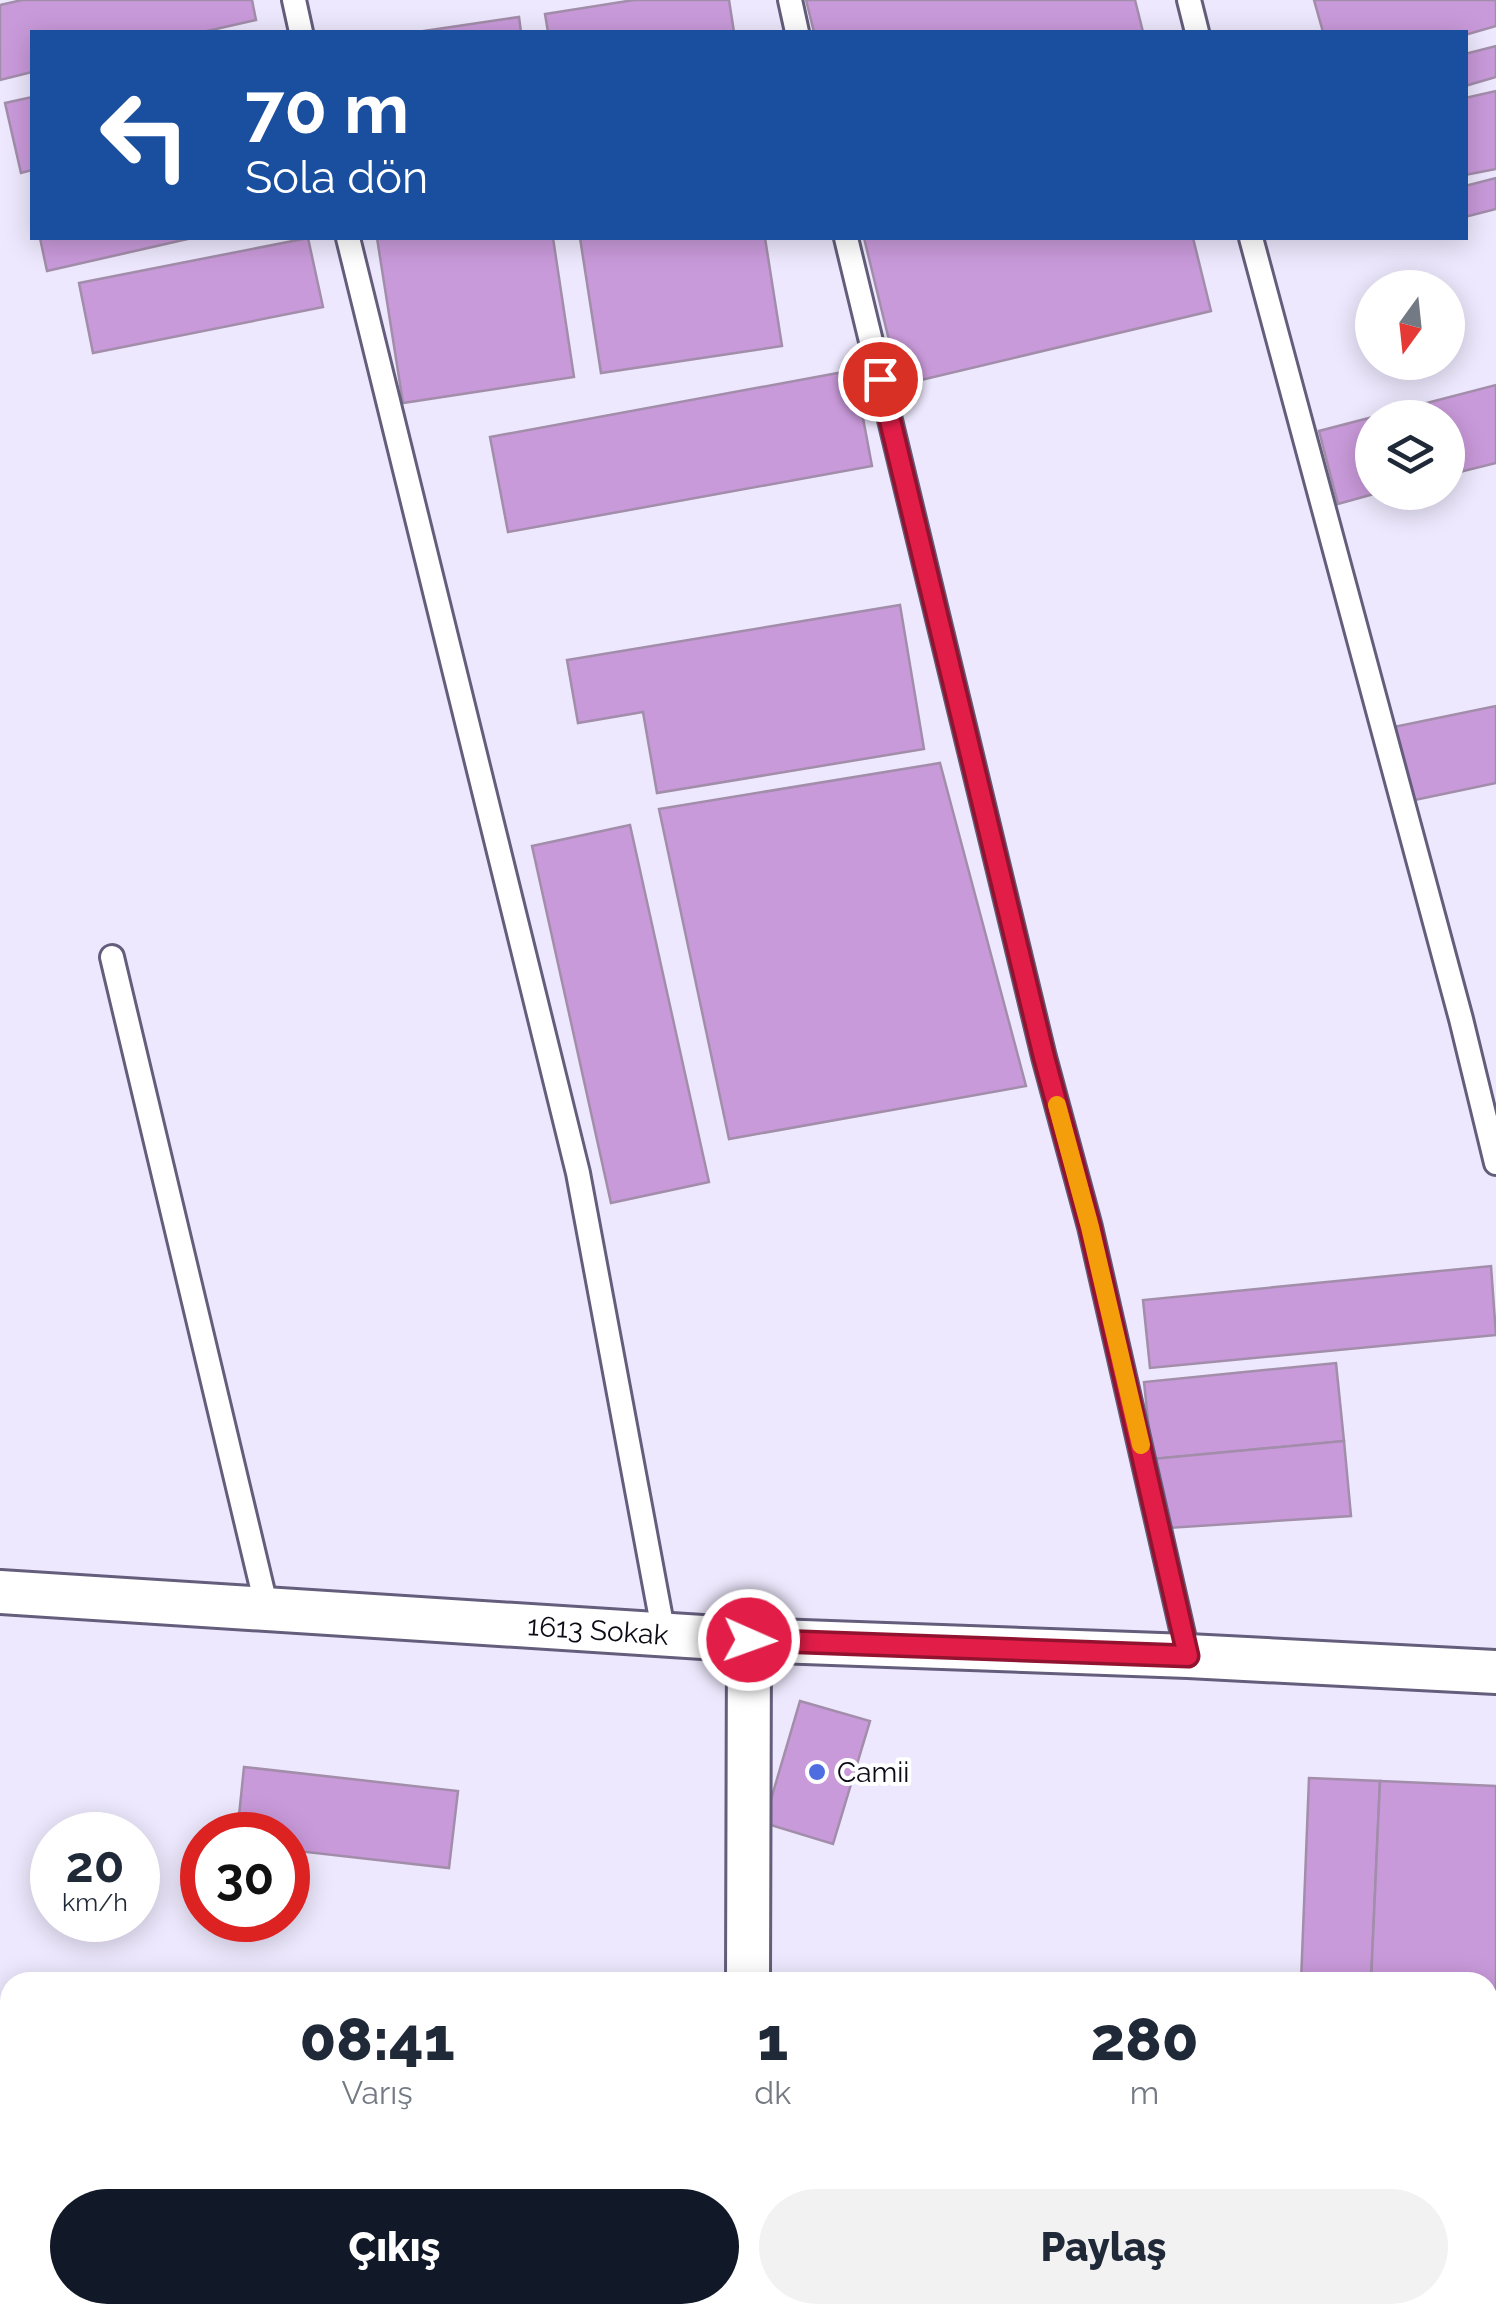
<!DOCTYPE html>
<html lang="tr">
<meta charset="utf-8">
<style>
:root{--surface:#fff;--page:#f2f2f3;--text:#1f2937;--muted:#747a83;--accent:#111827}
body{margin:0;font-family:Raleway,sans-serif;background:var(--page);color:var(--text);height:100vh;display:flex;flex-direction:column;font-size:38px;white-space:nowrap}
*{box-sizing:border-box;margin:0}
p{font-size:32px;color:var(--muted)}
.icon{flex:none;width:55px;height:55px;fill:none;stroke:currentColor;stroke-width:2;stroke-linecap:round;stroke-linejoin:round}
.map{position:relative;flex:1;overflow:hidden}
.side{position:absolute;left:0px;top:1972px;width:1498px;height:352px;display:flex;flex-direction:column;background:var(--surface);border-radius:30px 30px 0 0;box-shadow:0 5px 25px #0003}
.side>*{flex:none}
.banner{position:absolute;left:30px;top:30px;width:1438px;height:210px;border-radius:0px;box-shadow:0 5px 25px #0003;background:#1a4fa0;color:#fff;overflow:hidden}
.needle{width:65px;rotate:195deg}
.tools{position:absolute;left:1355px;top:270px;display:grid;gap:20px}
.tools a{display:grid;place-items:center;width:110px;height:110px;border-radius:50%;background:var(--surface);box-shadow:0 5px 25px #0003;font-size:50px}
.speed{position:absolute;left:30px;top:1812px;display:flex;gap:20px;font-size:50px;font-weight:700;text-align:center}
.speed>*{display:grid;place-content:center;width:130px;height:130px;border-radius:50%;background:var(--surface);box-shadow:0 5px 25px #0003;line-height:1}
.speed small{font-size:25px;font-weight:400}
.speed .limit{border:15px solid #d22;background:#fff;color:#111}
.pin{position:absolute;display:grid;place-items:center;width:85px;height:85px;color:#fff;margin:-42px;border:5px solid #fff;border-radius:50%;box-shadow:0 2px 10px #0007}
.me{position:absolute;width:110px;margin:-55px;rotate:92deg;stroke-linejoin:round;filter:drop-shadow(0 0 8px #0008)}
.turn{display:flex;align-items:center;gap:35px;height:210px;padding:0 50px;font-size:45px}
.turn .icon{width:130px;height:130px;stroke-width:2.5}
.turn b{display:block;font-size:70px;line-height:85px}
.eta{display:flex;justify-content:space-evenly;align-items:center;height:170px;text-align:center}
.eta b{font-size:60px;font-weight:800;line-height:70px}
.button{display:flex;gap:20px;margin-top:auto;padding:20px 50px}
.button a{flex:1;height:115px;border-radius:60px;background:var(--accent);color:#fff;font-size:40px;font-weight:800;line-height:115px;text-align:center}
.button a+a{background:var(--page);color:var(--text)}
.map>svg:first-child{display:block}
.building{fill:#c99ada;stroke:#a28daa;stroke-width:2.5}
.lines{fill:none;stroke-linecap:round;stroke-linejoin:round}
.lane-casing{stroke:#645d7b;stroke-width:28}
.street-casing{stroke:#645d7b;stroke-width:48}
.lane{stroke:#fff;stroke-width:22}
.street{stroke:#fff;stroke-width:42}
.route-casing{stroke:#92132f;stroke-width:25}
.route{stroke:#e11d48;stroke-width:18}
.slow{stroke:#f59e0b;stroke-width:18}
.poi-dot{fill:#4d6de1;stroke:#fff;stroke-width:4}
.labels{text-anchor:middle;stroke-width:8;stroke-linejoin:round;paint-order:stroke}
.street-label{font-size:28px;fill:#0d0a16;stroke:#fff}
.poi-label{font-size:28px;fill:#0d0a16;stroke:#fff;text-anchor:start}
</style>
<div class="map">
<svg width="1496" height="2323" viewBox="0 0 1496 2323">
<rect width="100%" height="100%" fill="#ede8fd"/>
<g class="building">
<polygon points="22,0 252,0 256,20 203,32 32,32 32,72 0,80 0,5"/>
<polygon points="634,0 729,0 734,32 548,32 545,14"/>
<polygon points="806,0 1135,0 1143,32 814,32"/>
<polygon points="1314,0 1496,0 1496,26 1465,35 1323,32"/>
<polygon points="519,17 521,32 417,32"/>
<polygon points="1496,46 1496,77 1465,86 1465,54"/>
<polygon points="1496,91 1496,169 1465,175 1465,98"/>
<polygon points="32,97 32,170 21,173 5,103"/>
<polygon points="1496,178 1496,209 1465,217 1465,186"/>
<polygon points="40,238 192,238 47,271"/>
<polygon points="308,238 323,307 93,353 79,283"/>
<polygon points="377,238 553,238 574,377 403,403"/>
<polygon points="580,238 765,238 782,346 601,373"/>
<polygon points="864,238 1193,238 1211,311 900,385"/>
<polygon points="854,370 872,466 508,532 490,437"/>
<polygon points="1496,385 1496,463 1448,475 1448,418 1372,418 1372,492 1381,492 1338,504 1319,431"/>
<polygon points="900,605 924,749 657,793 643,712 578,723 567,660"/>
<polygon points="1496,706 1496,783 1405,802 1389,728"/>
<polygon points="940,763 1026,1086 729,1139 659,809"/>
<polygon points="630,825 709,1182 611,1203 532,846"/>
<polygon points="1491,1266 1496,1335 1150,1368 1143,1300"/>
<polygon points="1336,1363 1344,1441 1152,1459 1144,1382"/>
<polygon points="1344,1441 1351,1516 1168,1528 1152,1459"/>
<polygon points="800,1701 870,1721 833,1844 764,1823"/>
<polygon points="244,1767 458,1791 449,1868 288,1850 288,1835 237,1835"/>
<polygon points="1309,1778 1380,1781 1371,1982 1301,1982"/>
<polygon points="1380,1781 1496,1786 1496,2066 1488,2066 1488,1982 1371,1982"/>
<polygon points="0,2305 10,2305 10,2315 88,2315 87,2323 0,2323"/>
</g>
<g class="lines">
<defs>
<g id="lane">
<polyline points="294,0 301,32"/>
<polyline points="790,0 797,32"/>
<polyline points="1189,0 1197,32"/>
<polyline points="348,238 578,1173 664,1635"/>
<polyline points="846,238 1044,1057 1090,1227 1188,1656"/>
<polyline points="1251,238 1461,1019 1496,1163"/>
<polyline points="112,957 267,1609"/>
</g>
<g id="street">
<polyline points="0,1592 749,1640 1188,1656 1496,1672"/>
<polyline points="748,1982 749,1640"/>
<polyline points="293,2323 294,2315"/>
<polyline points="463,2323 463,2315"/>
<polyline points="738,2323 738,2315"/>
</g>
</defs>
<use href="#lane" class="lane-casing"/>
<use href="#street" class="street-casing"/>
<use href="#lane" class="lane"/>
<use href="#street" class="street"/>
</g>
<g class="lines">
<defs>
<polyline id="route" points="749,1640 1188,1656 1090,1227 1044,1057 880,379"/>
</defs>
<use href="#route" class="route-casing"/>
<use href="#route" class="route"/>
<polyline class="slow" points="1057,1105 1090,1227 1141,1445"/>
</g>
<circle class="poi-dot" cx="817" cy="1772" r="10"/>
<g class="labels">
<g class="street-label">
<text transform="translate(598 1630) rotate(4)" y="10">1613 Sokak</text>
</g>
<g class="poi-label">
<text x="837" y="1782">Camii</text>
</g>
</g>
</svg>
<div class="tools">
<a><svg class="needle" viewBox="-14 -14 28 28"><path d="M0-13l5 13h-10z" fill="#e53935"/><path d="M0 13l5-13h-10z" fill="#747a83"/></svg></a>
<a><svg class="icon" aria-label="layers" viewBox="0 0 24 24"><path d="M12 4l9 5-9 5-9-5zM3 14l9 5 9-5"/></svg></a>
</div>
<div class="speed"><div>20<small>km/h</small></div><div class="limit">30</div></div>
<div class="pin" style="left:880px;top:379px;background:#d93025"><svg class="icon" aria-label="arrive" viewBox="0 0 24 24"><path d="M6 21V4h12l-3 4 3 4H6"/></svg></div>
<svg class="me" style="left:749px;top:1640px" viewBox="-20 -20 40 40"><circle r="17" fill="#e11d48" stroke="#fff" stroke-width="3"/><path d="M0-11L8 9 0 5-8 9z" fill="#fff"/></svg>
<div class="banner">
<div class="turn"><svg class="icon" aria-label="left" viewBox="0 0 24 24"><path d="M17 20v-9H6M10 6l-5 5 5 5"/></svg><div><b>70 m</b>Sola dön</div></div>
</div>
<section class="side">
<div class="eta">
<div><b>08:41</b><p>Varış</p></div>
<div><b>1</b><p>dk</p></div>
<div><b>280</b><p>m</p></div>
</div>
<div class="button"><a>Çıkış</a><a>Paylaş</a></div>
</section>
</div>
